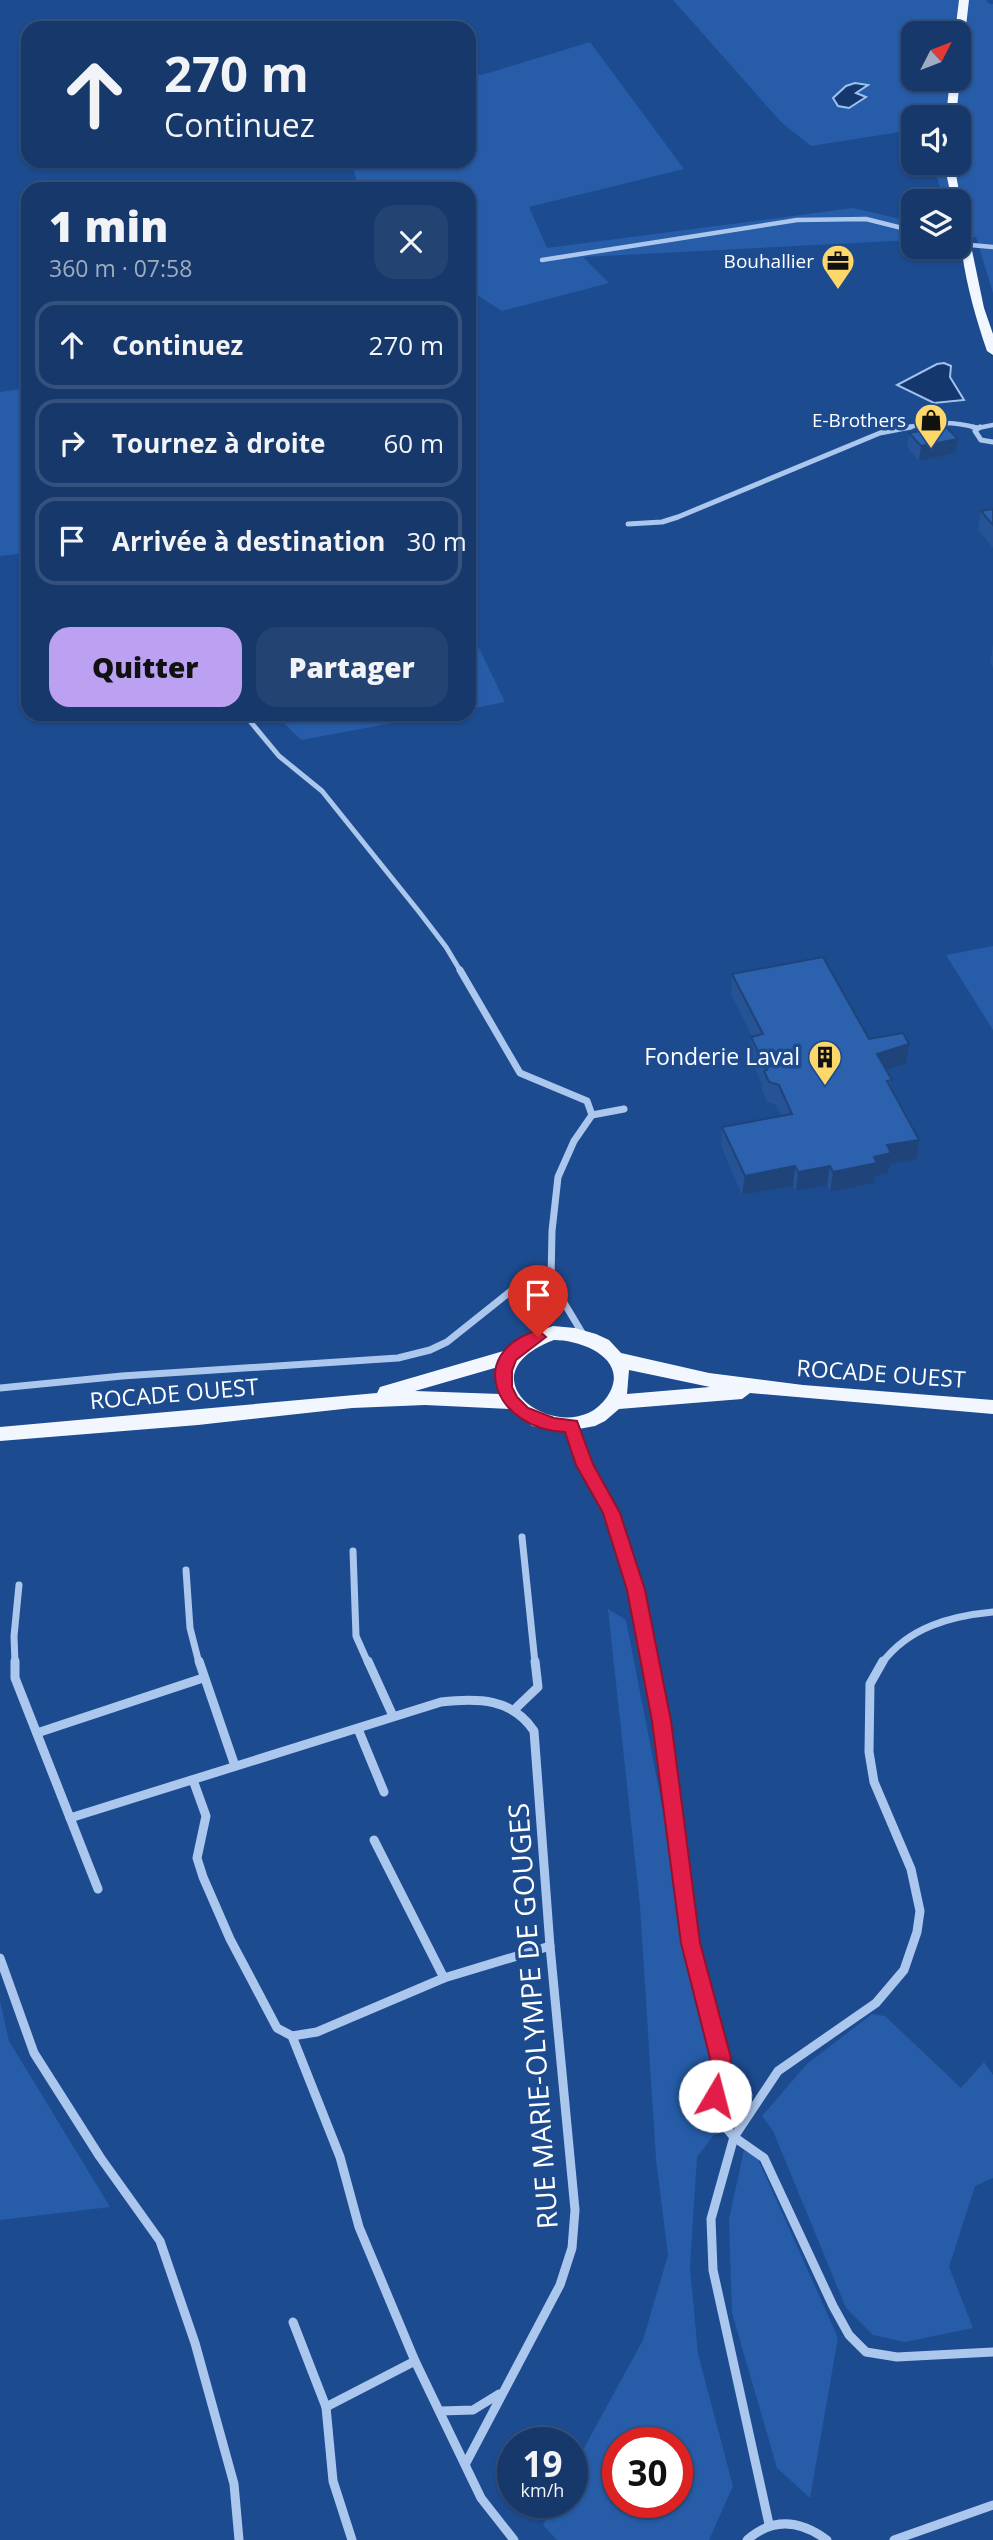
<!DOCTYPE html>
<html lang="fr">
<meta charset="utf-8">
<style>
:root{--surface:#16386b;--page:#234373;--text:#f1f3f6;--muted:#9eacc1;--line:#35527e;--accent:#bca0f2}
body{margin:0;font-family:"Open Sans",sans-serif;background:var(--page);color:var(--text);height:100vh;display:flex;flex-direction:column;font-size:26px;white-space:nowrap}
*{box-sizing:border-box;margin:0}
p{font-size:23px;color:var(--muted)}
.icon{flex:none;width:38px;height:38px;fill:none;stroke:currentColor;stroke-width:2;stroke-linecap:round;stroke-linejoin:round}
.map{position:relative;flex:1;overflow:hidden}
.panel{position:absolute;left:21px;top:182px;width:455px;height:539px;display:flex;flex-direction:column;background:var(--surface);border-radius:21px;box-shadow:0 2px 5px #0004,0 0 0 2px var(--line)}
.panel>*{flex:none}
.top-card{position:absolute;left:21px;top:21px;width:455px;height:147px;border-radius:21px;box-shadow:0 2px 5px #0004,0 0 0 2px var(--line);background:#16386b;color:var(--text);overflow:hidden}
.needle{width:46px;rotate:48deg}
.buttons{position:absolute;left:901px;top:21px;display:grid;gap:14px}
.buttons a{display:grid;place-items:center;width:70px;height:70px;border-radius:14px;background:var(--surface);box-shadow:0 2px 5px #0004,0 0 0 2px var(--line);font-size:35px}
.speed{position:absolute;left:497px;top:2427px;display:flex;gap:14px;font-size:35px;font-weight:700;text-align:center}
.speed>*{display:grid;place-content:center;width:91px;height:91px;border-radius:50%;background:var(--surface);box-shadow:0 2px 5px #0004,0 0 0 2px var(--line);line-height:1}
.speed small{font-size:18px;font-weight:400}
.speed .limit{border:10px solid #d22;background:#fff;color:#111}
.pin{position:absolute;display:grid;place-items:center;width:60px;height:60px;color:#fff;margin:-72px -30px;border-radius:50% 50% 50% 0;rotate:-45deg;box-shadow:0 0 7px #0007}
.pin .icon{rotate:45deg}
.me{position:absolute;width:77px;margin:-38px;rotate:8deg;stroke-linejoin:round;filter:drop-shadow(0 0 5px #0008)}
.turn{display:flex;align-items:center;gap:24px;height:147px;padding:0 28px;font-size:32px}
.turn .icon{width:91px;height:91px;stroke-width:2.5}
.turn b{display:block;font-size:49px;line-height:60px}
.round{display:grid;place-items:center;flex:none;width:74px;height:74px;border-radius:21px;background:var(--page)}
.headline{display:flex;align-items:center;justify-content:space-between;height:119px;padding:0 28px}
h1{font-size:42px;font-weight:800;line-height:52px}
.button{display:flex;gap:14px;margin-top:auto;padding:14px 28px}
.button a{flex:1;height:80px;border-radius:21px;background:var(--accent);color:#111;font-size:28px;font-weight:800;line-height:80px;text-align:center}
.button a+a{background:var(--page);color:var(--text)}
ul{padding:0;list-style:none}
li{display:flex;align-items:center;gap:21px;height:88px;margin:0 14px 10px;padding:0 14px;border:4px solid var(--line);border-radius:21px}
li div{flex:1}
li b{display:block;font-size:26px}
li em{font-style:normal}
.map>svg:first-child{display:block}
.green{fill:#265ca8;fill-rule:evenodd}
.water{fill:#14376d;stroke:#9fc1ef;stroke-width:2}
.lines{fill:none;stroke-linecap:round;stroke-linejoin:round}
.street-far3{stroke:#acc7ed;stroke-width:4.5}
.street-far2{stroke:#acc7ed;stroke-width:5}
.street-far1{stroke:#acc7ed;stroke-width:7}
.street{stroke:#acc7ed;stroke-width:9}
.primary{fill:#f2f7ff;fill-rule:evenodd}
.wall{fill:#265395}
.shaded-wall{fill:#1f4479}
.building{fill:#2c61ad;stroke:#1f4479;stroke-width:2}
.route{fill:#e11d48;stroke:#92132f;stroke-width:2}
.labels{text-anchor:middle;stroke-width:7;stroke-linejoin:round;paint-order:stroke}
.far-poi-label{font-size:19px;fill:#fff;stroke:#1d4b8f;text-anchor:end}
.poi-label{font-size:23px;fill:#fff;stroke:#1d4b8f;text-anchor:end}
.street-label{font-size:23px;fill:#fff;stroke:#1d4b8f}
.near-street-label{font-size:28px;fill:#fff;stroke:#1d4b8f}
</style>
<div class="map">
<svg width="993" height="2540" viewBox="0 0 993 2540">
<rect width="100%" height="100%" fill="#1d4b8f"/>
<g class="green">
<path d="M673,0h314l1,3 5,1v289l-17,-56 -17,1v-37h-15l-11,-38h26v-46h-45l-1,13 -102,16 -29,-23zM914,33h45v46h-45z"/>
<polygon points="590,42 684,169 529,207 547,248 853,208 913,222 913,240 583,257 609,283 502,311 469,290 469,189 359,189 351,161 469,161 469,73 482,75"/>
<polygon points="28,388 28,553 0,556 0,392"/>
<polygon points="469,619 477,644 505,702 469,709"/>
<polygon points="275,714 441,714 301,740"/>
<polygon points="993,946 993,1030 946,955"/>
<path d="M608,1609l18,11 84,432 6,80 -19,25 -7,110 8,87 35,132 -24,54h-152l-14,-15 12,-22 17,-1v-32l71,-130 25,-85 -12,-95 -16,-254zM618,2443h59v59h-59z"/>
<polygon points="0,2001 9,2041 110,2207 0,2220"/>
<polygon points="872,2014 885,2016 961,2088 984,2062 993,2075 993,2178 975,2186 949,2267 973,2328 905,2342 873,2335 846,2308 773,2131 762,2116 807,2064"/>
<polygon points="744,2150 758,2159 838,2338 810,2498 777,2468 732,2313 729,2219"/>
</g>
<g class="water">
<polygon points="855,83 868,85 856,93 866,97 849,108 838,106 833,98 846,86"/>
<polygon points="944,363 951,366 950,377 964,400 934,403 897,385 937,364"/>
</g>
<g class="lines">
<g class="street-far3">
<polyline points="959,244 993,247"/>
<polyline points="542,260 797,220 866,219 914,231"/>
<path d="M902,428c27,-5 48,-8 75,0"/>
<polyline points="978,428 993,425"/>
</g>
<g class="street-far2">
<polyline points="973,427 977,428"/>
<polyline points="980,427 975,431 981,440 993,442"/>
<polyline points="628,524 662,522 678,517 880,433 911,427"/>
<polyline points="244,714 279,756 322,791 420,913 446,947 461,972"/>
</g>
<g class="street-far1">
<polyline points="460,970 520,1073 587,1101 592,1115"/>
<polyline points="551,1281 584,1336"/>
<polyline points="538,1337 551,1280 552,1231 558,1177 574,1141 592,1115 624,1109"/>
<polyline points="0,1388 122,1376 398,1358 430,1350 447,1342 516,1287 551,1280"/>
<polyline points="571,1425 585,1465 611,1513 636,1590 650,1663"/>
<polyline points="522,1537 535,1663"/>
<polyline points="353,1551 356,1636 368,1663"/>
<polyline points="186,1570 190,1628 199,1663"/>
<polyline points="15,1663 14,1636 19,1585"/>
<path d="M882,1663c27,-36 69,-47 111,-51"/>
</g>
<g class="street">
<polyline points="15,1661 15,1678 98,1889"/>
<polyline points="199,1661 235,1766"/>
<polyline points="368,1661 393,1716"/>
<polyline points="650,1661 662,1721 690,1943 720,2058 715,2096 720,2121 734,2137 764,2158 833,2306 849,2335 866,2352 897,2357 993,2352"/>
<polyline points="516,1708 538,1687 535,1661"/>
<polyline points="358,1729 384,1792"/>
<polyline points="37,1733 203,1678"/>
<polyline points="193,1780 206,1816 197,1858 203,1877 230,1939 277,2028 292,2036 340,2157 359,2227 415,2361 481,2498 514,2540"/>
<path d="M70,1818l371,-116c37,-4 71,-4 93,29l16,215 25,264 -3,38 -12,37 -94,178"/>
<polyline points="374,1840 444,1978"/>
<polyline points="0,1958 34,2053 100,2157 160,2241 195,2343 234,2484 239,2540"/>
<polyline points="292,2036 317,2032 444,1978 550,1946"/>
<polyline points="293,2322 326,2407 333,2481 352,2540"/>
<polyline points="326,2407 415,2361"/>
<polyline points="441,2411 473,2410 499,2394"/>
<polyline points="769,2524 713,2270 711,2219 734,2137 778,2071 876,2003 904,1970 917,1932 920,1911 911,1869 874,1782 869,1752 870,1684 883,1661"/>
<path d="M747,2540c26,-23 53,-20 80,0"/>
<polyline points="894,2540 993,2505"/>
</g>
<g class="primary">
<polygon points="959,0 969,0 964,44 959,47 959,33 955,33"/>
<polygon points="959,77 960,79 956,117 946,117 950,79"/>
<polygon points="944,163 954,163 961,203 952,201"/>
<path d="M959,209l5,3 20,96 9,26v21l-6,-4c-16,-47 -28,-93 -28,-142z"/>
<path d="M553,1326l22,2 21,6 13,6 12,13 88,20 94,12 190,15v14l-243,-21 -8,6 -123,10 -14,12 -10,5 -33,6 -30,-6 -22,-17 -85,-4 -73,3 -154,17 -198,16v-14l377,-34 3,-6 127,-37 12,-11zM554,1340c29,0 78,20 53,57 -39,57 -153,-19 -53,-57zM498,1367l-3,9 5,18 -85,-3zM629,1370l81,17 -83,7z"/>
</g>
</g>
<g class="wall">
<polygon points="909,433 958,439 955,453 919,461 907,447"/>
<polygon points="993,509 993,548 978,530 981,511"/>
<polygon points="993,644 993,668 990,663"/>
<polygon points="732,974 869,1039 909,1044 906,1064 886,1070 892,1080 890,1088 919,1140 916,1159 890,1164 888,1173 875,1176 874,1183 830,1192 827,1185 796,1191 793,1186 742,1195 721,1146 722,1127 782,1116 776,1105 767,1102 762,1090 762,1084 749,1057 751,1037 752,1037 731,994"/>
</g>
<g class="shaded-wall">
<polygon points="958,439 955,453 919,461 921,446"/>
<polygon points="909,1044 906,1064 874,1073 877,1054"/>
<polygon points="919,1140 916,1159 890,1164 888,1173 875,1176 874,1183 830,1192 833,1172 874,1157 887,1145"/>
<polygon points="795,1166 793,1186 742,1195 745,1176"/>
<polygon points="830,1166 827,1185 796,1191 798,1172"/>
</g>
<g class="building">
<polygon points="945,426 958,439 921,446 909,433"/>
<polygon points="993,509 993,525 981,511"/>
<polygon points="823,957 869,1039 903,1033 909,1044 877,1054 892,1080 887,1081 919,1140 887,1145 891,1153 874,1157 877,1163 833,1172 830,1166 798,1172 795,1166 745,1176 722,1127 792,1114 779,1085 769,1082 764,1071 767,1070 751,1037 763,1034 732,974"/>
</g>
<path class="route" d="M538,1330l8,7 -30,23 -4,11v16l5,10 11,11 26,10 23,3 16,43 27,49 25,77 26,131 29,222 31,115 -9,45 -7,3 -7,-3 -3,-7 5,-38 -29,-115 -29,-222 -25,-131 -24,-77 -27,-48 -11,-33c-68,-2 -103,-78 -27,-102z"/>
<defs>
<symbol id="office-pin" viewBox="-11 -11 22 30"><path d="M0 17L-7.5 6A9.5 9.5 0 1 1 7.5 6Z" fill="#fdd76a" stroke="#1d4b8f"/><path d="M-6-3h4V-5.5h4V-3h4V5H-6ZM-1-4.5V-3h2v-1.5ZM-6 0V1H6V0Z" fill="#111"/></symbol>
<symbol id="shop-pin" viewBox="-11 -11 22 30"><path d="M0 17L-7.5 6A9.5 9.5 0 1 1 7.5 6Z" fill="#fdd76a" stroke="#1d4b8f"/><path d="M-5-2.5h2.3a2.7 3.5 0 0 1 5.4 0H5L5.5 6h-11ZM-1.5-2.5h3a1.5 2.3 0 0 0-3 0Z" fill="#111"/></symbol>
<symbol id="building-pin" viewBox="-11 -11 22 30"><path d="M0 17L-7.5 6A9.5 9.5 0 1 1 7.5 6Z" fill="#fdd76a" stroke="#1d4b8f"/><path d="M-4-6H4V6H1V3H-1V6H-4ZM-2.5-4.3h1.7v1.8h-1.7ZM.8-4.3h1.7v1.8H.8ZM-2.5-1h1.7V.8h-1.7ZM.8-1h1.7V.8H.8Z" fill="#111"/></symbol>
</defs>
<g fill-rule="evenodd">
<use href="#office-pin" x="819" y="242" width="38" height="52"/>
<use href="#shop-pin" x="912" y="401" width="38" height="52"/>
<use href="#building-pin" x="806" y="1038" width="38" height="52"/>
</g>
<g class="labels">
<g class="far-poi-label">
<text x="814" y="268">Bouhallier</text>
<text x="906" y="427">E-Brothers</text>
</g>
<g class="poi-label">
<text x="800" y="1065">Fonderie Laval</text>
</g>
<g class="street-label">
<text transform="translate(881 1374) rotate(4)" y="8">ROCADE OUEST</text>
<text transform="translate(174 1394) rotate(-5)" y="8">ROCADE OUEST</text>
</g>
<g class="near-street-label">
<text transform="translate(533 2016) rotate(-94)" y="10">RUE MARIE-OLYMPE DE GOUGES</text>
</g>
</g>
</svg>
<div class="buttons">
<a><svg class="needle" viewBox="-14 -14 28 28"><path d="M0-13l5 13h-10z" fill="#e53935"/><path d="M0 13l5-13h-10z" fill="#9eacc1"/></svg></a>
<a><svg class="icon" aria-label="sound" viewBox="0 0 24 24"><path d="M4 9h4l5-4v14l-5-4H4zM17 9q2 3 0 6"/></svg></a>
<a><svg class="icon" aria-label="layers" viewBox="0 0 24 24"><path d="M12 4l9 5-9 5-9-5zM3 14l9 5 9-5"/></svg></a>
</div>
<div class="speed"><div>19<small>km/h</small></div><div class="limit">30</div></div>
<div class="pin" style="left:538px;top:1337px;background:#d93025"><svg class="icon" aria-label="arrive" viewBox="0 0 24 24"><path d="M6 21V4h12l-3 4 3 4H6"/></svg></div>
<svg class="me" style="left:715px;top:2096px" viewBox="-20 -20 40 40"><circle r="19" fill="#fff"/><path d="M0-13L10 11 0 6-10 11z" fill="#e11d48"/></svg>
<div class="top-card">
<div class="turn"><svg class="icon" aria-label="ahead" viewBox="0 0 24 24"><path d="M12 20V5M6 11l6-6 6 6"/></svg><div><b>270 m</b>Continuez</div></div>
</div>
<section class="panel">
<div class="headline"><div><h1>1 min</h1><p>360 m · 07:58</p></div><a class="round"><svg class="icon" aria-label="close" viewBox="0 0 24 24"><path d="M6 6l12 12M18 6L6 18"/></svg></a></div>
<ul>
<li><svg class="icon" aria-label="ahead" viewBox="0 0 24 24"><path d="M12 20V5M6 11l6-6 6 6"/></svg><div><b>Continuez</b></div><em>270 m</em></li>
<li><svg class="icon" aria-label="right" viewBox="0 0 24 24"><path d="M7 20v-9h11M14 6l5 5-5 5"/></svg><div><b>Tournez à droite</b></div><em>60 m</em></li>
<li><svg class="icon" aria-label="arrive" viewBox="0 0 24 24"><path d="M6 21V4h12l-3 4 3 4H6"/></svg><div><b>Arrivée à destination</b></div><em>30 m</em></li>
</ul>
<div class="button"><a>Quitter</a><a>Partager</a></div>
</section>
</div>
